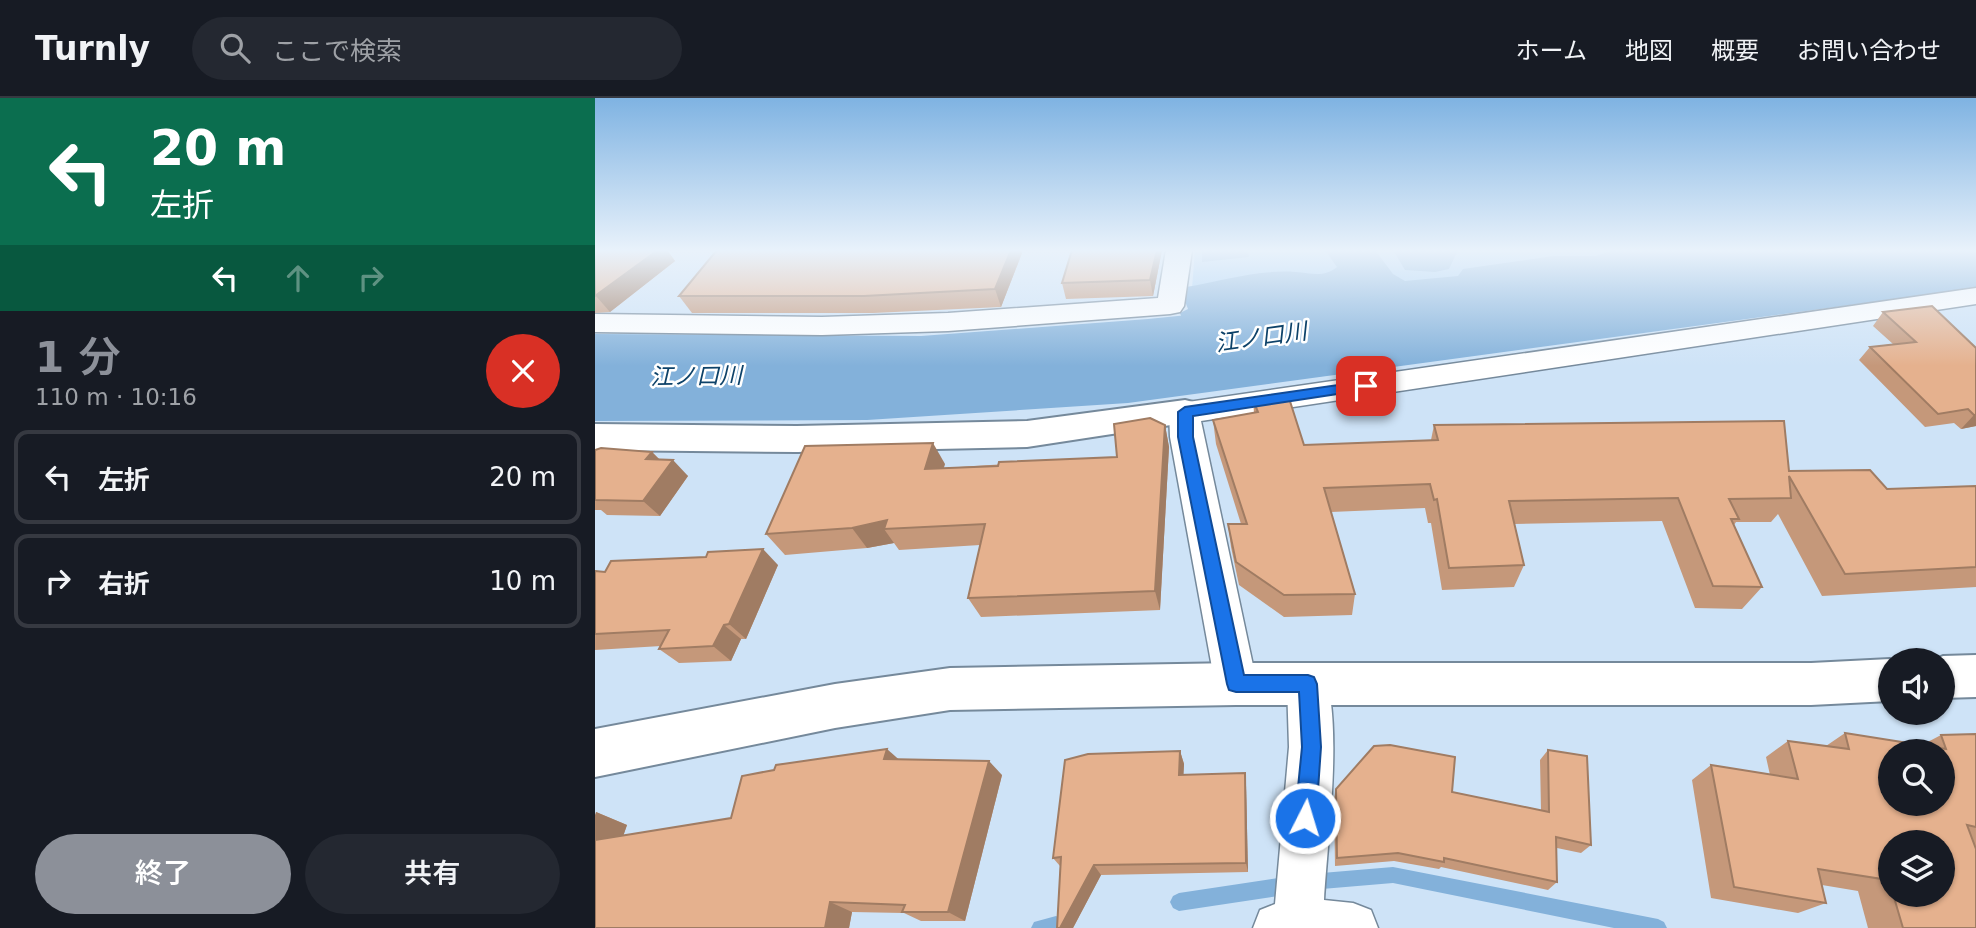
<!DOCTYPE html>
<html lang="ja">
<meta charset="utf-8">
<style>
:root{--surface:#171b24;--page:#242831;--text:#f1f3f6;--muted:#9ea1a6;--line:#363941;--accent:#8c9099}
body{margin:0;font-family:"DejaVu Sans","Noto Sans JP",sans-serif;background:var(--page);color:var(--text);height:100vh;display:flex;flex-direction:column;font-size:26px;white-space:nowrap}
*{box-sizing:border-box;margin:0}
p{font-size:23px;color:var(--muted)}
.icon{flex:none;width:38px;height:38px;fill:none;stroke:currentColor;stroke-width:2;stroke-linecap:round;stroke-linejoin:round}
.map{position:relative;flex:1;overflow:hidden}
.side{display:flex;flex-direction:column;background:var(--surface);width:595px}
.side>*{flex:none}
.guide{background:#0b6e4f;color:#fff;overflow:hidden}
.buttons{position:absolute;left:1283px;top:550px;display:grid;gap:14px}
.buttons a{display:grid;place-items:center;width:77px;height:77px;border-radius:50%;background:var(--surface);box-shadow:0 2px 5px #0004;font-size:35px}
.pin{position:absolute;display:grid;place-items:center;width:60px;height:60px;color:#fff;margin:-30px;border-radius:14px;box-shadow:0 4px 10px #0006}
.me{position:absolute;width:77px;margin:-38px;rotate:5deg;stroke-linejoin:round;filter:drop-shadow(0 0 5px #0008)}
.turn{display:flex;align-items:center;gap:24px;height:147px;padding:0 35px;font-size:32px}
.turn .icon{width:91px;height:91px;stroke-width:2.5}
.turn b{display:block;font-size:49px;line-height:60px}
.lanes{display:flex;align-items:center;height:66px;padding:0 35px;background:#0003;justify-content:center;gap:35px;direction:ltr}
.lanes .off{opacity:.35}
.round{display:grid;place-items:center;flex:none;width:74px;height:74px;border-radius:37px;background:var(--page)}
.overview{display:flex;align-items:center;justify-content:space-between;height:119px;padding:0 35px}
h1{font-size:42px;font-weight:600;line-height:52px;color:var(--accent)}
.action{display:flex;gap:14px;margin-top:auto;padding:14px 35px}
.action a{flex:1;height:80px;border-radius:42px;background:var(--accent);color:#fff;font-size:28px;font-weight:600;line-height:80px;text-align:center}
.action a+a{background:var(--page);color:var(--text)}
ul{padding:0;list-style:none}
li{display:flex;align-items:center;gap:21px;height:94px;margin:0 14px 10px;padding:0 21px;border:4px solid var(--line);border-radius:14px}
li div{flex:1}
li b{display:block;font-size:26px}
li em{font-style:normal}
header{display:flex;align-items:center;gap:42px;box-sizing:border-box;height:98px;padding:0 35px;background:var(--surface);border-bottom:2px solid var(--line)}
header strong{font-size:33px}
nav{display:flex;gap:38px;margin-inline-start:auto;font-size:24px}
.search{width:490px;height:63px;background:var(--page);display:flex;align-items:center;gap:18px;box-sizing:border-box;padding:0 24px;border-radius:38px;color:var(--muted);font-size:26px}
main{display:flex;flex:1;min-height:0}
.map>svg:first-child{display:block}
.green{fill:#a8d1f5}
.forest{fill:#84b1da}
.water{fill:#83b1da}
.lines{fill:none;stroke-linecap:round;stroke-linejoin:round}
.stream{fill:#83b1da;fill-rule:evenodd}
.street-casing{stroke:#75899b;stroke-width:3}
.secondary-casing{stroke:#75899b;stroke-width:4}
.street{fill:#fff;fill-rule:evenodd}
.secondary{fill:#fff;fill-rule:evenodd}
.wall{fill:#c5987a;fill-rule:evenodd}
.shaded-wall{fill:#a07c63}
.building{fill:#e5b18e;stroke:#a07c63;stroke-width:2;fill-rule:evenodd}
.route{fill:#1a73e8;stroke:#114b97;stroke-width:2}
.labels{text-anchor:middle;stroke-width:5;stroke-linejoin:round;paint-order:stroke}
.water-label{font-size:23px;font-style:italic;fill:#0d4269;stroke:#fff}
</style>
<header>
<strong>Turnly</strong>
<div class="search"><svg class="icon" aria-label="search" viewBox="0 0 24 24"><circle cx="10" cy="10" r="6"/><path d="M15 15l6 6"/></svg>ここで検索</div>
<nav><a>ホーム</a><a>地図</a><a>概要</a><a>お問い合わせ</a></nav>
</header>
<main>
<section class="side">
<div class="guide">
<div class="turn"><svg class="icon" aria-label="left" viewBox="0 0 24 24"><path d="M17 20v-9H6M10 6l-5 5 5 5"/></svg><div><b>20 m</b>左折</div></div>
<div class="lanes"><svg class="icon" aria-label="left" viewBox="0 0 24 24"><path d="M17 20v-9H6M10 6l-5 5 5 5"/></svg><svg class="icon off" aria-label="ahead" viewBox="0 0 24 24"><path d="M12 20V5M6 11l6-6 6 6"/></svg><svg class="icon off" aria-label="right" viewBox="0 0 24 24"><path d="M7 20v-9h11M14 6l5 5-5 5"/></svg></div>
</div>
<div class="overview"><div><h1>1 分</h1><p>110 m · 10:16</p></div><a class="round" style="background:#d93025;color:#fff"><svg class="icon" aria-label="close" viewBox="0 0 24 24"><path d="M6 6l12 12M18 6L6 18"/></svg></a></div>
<ul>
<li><svg class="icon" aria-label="left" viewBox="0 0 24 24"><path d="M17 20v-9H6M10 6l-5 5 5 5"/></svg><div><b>左折</b></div><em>20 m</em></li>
<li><svg class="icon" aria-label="right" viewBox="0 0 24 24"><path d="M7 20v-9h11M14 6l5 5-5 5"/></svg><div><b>右折</b></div><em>10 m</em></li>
</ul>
<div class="action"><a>終了</a><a>共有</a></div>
</section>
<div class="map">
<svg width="1381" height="830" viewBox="0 0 1381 830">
<rect width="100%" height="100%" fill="#cee3f7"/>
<polygon class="green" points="600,152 1211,152 595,216"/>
<g class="forest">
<polygon points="607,152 652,152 654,159 607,164"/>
<path d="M722,152h58l18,24 12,7 53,-5 5,-7 90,-13h43l16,-6h218l-647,71 -3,-8 8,-4 -5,-13 3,-9c36,-6 73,-18 110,-15 16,1 27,6 41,-5l-10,-14z"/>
<polygon points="798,152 863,152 854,171 840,174 810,172"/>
</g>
<polygon class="water" points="1233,152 1381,152 1381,190 533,305 272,322 0,323 0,236 326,238 553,221"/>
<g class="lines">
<g class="stream">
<polygon points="798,769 1063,821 1069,824 1072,830 1019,830 798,785 715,792 709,790 707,784 709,778 715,776"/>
<polygon points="697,778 703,781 706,787 703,793 697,796 584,813 578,810 575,804 578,798 584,795"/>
<polygon points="461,818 467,821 470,827 469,830 436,830 439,824"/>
</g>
<defs>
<g id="street">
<polygon points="571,152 597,152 589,208 585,214 575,216 353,233 227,237 0,234 0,216 227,219 353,215 563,200"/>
<polygon points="1381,190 1381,206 606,323 662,586 656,600 641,605 626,600 620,586 575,339 574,314 579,306"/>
<path d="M713,567l15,5c21,48 4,174 1,230l29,3 18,7 7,18h-125l7,-18 15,-6 14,-157 -2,-63 6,-14z"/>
</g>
<g id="secondary">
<polygon points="590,302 602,305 607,314 602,323 432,349 202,354 0,352 0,326 202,328 432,323"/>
<polygon points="1381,557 1381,599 1348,600 1348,562 1339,562 1348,558"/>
<polygon points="1295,561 1295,603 1216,607 641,607 355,612 240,630 0,679 0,631 240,586 355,570 641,565 1216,565"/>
</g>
</defs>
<use href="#street" class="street-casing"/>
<use href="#secondary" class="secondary-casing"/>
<use href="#street" class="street"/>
<use href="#secondary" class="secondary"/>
</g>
<g class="wall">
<polygon points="0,152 72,152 80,163 15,214 0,215"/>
<polygon points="122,152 426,152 427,155 406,209 278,215 97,215 84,198"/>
<polygon points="567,152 558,198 471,201 467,185"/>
<polygon points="1288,214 1381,250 1381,328 1366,331 1359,325 1330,329 1264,262 1275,249 1298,246 1278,228"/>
<polygon points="658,302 709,347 836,342 839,327 1194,373 1292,391 1381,388 1381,489 1227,498 1183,416 1176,424 1141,424 1139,427 1167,489 1147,511 1100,510 1067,423 919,426 929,467 919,489 847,492 836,425 833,425 830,410 736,414 760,496 757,517 689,519 644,487 636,449 633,426 646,426 621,346 618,322 659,315"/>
<polygon points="570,327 574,349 565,512 386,519 373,500 385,447 304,452 299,445 272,450 190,457 171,436 350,366 348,370 522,359"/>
<polygon points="0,352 57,354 65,362 93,378 65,418 12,417 6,412 0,412"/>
<polygon points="183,467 151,541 146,541 136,563 84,565 64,551 66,548 0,552 0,473 10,474"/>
<path d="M1250,635l77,12 19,-10 35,-1v112h-1l1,82h-108l-10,-37 -36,-6 4,18 -28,10 -87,-15 -19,-118 19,-15 59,10 -4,-18 22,-16 38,5zM1295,744l53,52h-53z"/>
<polygon points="953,652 996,747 986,755 962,750 962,784 953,792 846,769 844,771 799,763 740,768 739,701 741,691 857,694 946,712 945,662"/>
<polygon points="585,653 589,666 588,677 650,675 651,687 653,774 506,777 478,830 462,830 465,768 458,760"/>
<polygon points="303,661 407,677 370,823 326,823 309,815 257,814 254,830 0,830 1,714 32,727 28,738 136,720"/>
</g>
<g class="shaded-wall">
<polygon points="63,152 72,152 80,163 15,214 1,198"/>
<polygon points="416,152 426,152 427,155 406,209 400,191"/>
<polygon points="562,152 567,152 558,198 555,182"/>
<polygon points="1379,317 1381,317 1381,328 1366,331"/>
<polygon points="570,327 574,349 565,512 560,493"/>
<polygon points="338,345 350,366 342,393 330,371"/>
<polygon points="57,354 72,369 78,362 93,378 65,418 48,403 51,361"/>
<polygon points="292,422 289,431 299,445 272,450 257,430"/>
<polygon points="168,451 183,467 151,541 134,526"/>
<polygon points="129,527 146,541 136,563 118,548"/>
<polygon points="292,651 309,666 289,661"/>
<polygon points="585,653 589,666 588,689 584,677"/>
<polygon points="394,663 407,677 370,823 353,814"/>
<polygon points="650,675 651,687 653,774 651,765"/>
<polygon points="1,714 32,727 22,756 0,748 0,717"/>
<polygon points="499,767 506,777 478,830 465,830"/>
<polygon points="235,804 257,814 254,830 230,830"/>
</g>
<g class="building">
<polygon points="0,152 63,152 0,198"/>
<polygon points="122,152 416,152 400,191 269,198 84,198"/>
<polygon points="477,152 562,152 555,182 467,185"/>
<polygon points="1337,208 1381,250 1381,317 1379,317 1373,311 1343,316 1275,249 1321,244 1288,214"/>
<polygon points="693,297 709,347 843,342 839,327 1189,323 1194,373 1275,372 1292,391 1381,388 1381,469 1250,476 1194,378 1196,400 1134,401 1144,421 1136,421 1167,489 1118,488 1083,400 914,403 929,467 854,470 842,401 839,402 835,386 729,390 760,496 689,497 641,464 633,426 652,426 618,322 663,314 658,302"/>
<polygon points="555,320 570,327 560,493 373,500 390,426 289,431 292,422 257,430 171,436 210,348 338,345 330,371 403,368 404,364 522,359 519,326"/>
<polygon points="6,350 57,354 51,361 78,362 48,403 0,402 0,352"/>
<polygon points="168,451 134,526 129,527 118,548 64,551 74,532 0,536 0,473 10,474 16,463 111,459 113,454"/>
<path d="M1250,635l101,16 -5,-14 35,-1v93l-9,-2 9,24v79h-73l-10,-34h50v-52h-53v44l-2,-6 -70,-11 8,34 -92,-16 -23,-122 87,14 -10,-38 61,8zM1295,653h53v52h-53z"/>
<polygon points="795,647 860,659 857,694 954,714 953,652 992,658 996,747 961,739 962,784 849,760 849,764 803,755 742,760 741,691 779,648"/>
<polygon points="292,651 289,661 394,663 353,814 307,814 310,807 235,804 230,830 0,830 0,742 136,720 147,678 179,672 181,667"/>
<polygon points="585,653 584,677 650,675 651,765 499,767 465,830 462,830 466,759 458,760 470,662 493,656"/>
</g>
<linearGradient id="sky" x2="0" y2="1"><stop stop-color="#7fb3e2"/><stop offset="0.57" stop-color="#e9f2fb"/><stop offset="1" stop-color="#e9f2fb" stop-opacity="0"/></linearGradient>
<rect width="1381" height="268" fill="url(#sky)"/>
<polygon class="route" points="771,283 777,288 775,291 598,318 598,339 649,577 713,577 719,579 722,586 726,649 721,720 718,727 710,730 703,727 700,720 707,649 704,594 641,594 634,592 632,586 583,339 583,314 590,309"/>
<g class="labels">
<g class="water-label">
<text transform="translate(666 239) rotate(-8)" y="8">江ノ口川</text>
<text transform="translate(101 278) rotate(-1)" y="8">江ノ口川</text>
</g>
</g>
</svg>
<div class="buttons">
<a><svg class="icon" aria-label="sound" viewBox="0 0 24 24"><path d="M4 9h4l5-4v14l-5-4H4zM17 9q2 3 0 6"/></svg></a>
<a><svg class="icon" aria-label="search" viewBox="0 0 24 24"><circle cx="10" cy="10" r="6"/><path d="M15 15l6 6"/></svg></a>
<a><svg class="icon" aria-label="layers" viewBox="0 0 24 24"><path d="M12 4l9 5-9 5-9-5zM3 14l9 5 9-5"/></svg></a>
</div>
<div class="pin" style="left:771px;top:288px;background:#d93025"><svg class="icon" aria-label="arrive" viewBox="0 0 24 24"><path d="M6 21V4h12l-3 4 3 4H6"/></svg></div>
<svg class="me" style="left:710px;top:720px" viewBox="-20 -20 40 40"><circle r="17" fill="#1a73e8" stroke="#fff" stroke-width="3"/><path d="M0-11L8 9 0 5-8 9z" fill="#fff"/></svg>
</div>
</main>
